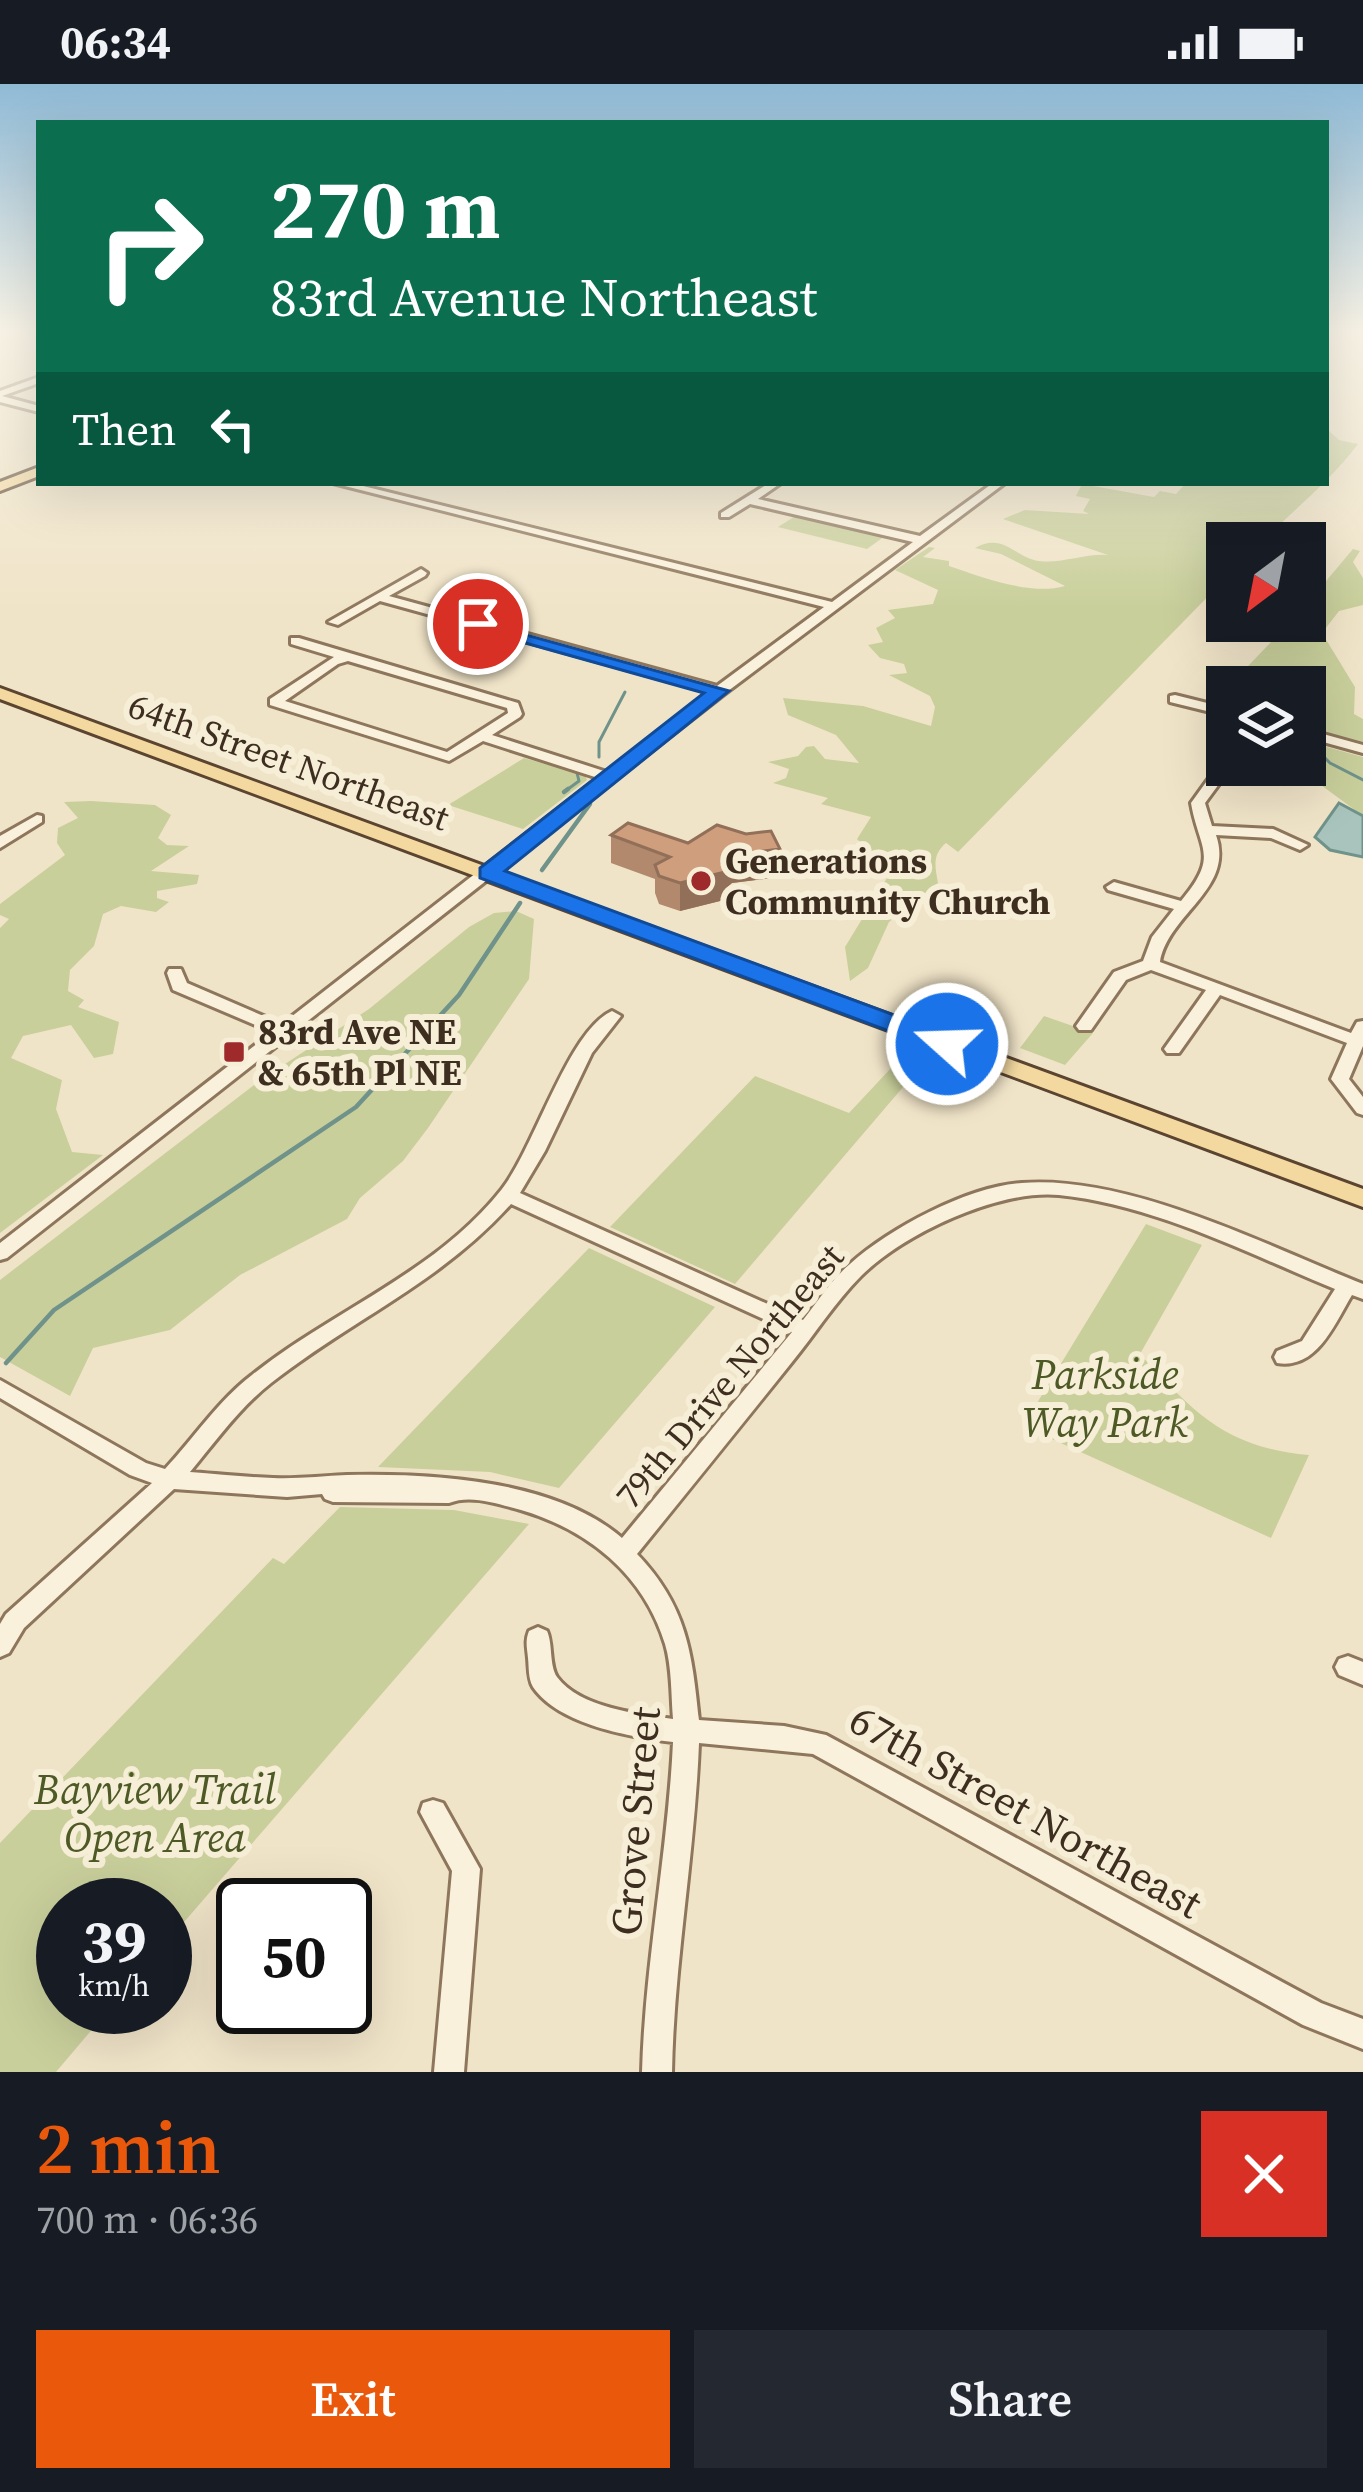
<!DOCTYPE html>
<meta charset="utf-8">
<style>
:root{--surface:#171b24;--page:#242831;--text:#f1f3f6;--muted:#9ea1a6;--accent:#ea580c}
body{margin:0;font-family:"Source Serif 4",serif;background:var(--page);color:var(--text);height:100vh;display:flex;flex-direction:column;font-size:45px;white-space:nowrap}
*{box-sizing:border-box;margin:0}
p{font-size:39px;color:var(--muted)}
.icon{flex:none;width:66px;height:66px;fill:none;stroke:currentColor;stroke-width:2;stroke-linecap:round;stroke-linejoin:round}
.map{position:relative;height:1988px;overflow:hidden}
.sheet{display:flex;flex-direction:column;background:var(--surface);flex:1}
.sheet>*{flex:none}
.guide{position:absolute;left:36px;top:36px;width:1293px;height:366px;border-radius:0px;box-shadow:0 12px 48px #0002;background:#0b6e4f;color:#fff;overflow:hidden}
.needle{width:78px;rotate:212deg}
.controls{position:absolute;left:1206px;top:438px;display:grid;gap:24px}
.controls a{display:grid;place-items:center;width:120px;height:120px;border-radius:0px;background:var(--surface);box-shadow:0 12px 48px #0002;font-size:60px}
.speed{position:absolute;left:36px;top:1794px;display:flex;gap:24px;font-size:60px;font-weight:700;text-align:center}
.speed>*{display:grid;place-content:center;width:156px;height:156px;border-radius:50%;background:var(--surface);box-shadow:0 12px 48px #0002;line-height:1}
.speed small{font-size:30px;font-weight:400}
.speed .limit{border:6px solid #111;border-radius:18px;background:#fff;color:#111}
.pin{position:absolute;display:grid;place-items:center;width:102px;height:102px;color:#fff;margin:-51px;border:6px solid #fff;border-radius:50%;box-shadow:0 3px 12px #0007}
.me{position:absolute;width:132px;margin:-66px;rotate:290deg;stroke-linejoin:round;filter:drop-shadow(0 0 9px #0008)}
.turn{display:flex;align-items:center;gap:42px;height:252px;padding:0 36px;font-size:54px}
.turn .icon{width:156px;height:156px;stroke-width:2.5}
.turn b{display:block;font-size:84px;line-height:102px}
.then{display:flex;align-items:center;height:114px;padding:0 36px;background:#0003;gap:24px;font-size:45px}
.round{display:grid;place-items:center;flex:none;width:126px;height:126px;border-radius:0px;background:var(--page)}
.headline{display:flex;align-items:center;justify-content:space-between;height:204px;padding:0 36px}
h1{font-size:72px;font-weight:600;line-height:90px;color:var(--accent)}
.primary-button{display:flex;gap:24px;margin-top:auto;padding:24px 36px}
.primary-button a{flex:1;height:138px;border-radius:0px;background:var(--accent);color:#fff;font-size:48px;font-weight:600;line-height:138px;text-align:center}
.primary-button a+a{background:var(--page);color:var(--text)}
.status{display:flex;justify-content:space-between;align-items:center;height:84px;padding:0 60px;background:var(--surface);direction:ltr}
.status svg{height:33px;fill:currentColor}
.map>svg:first-child{display:block}
.green{fill:#c9cf9b}
.water{fill:#a9c4bc;stroke:#6f938a;stroke-width:3}
.lines{fill:none;stroke-linecap:round;stroke-linejoin:round}
.stream-far1{stroke:#6f938a;stroke-width:3}
.stream{stroke:#6f938a;stroke-width:4.5}
.minor-casing{stroke:#8d765c;stroke-width:6}
.major-casing{stroke:#5b4430;stroke-width:6}
.minor{fill:#faf1dc;fill-rule:evenodd}
.major{fill:#f3d9a0;fill-rule:evenodd}
.wall{fill:#b2896c}
.shaded-wall{fill:#916f58}
.building{fill:#cf9f7d;stroke:#916f58;stroke-width:3}
.route{fill:#1a73e8;stroke:#114b97;stroke-width:3}
.poi-dot{fill:#9e2a2b;stroke:#f7eed8;stroke-width:4.5}
.labels{text-anchor:middle;stroke-width:12;stroke-linejoin:round;paint-order:stroke}
.street-label{font-size:36px;fill:#3d2e20;stroke:#f7eed8}
.poi-label{font-size:36px;font-weight:bold;fill:#3d2e20;stroke:#f7eed8;text-anchor:start}
.near-park-label{font-size:42px;font-style:italic;fill:#4d5a26;stroke:#f7eed8}
.near-street-label{font-size:42px;fill:#3d2e20;stroke:#f7eed8}
</style>
<div class="status"><b>06:34</b><svg viewBox="0 0 49 12"><path d="M0 12V9h3v3zM5 12V6h3v6zM10 12V3h3v9zM15 12V0h3v12zM26 1h20v11H26zM47 4h2v5h-2z"/></svg></div>
<div class="map">
<svg width="1363" height="1988" viewBox="0 0 1363 1988">
<rect width="100%" height="100%" fill="#f0e4c8"/>
<g class="green">
<path d="M1326,344l13,12 19,4c-29,38 -64,66 -98,99h-33v34l-269,275 -12,-9c-14,12 -11,23 -8,40l-49,39 -21,46 -18,13 -5,-34 45,-74 -33,-34 14,-22 -50,-13 7,-6 -55,-15 13,-5 3,-9 -21,-7 30,-6 8,-9 8,-1 11,13 34,4 -23,-28 -48,-20 -5,-17 80,8 68,20 4,-19 -5,-11 -41,-21 18,-2 -3,-9 -24,-6 -12,-13 15,-3 -7,-14 19,-10 -7,-8 45,-6 5,-14 -43,-20 34,-23 6,1 -12,9 26,4v5c33,11 81,30 116,20l-64,-32 -26,-6c28,-16 39,9 64,13 23,3 46,-8 69,-6l-105,-36 22,-9 64,4 -6,-3 7,-12 -14,-3 6,-12 72,13 6,-6 16,3 10,-11h140z"/>
<polygon points="797,431 885,452 867,465 778,443"/>
<polygon points="1353,465 1360,467 1353,478 1363,494 1363,521 1339,527 1322,549 1355,603 1354,630 1363,635 1363,660 1305,643 1305,603 1228,603 1291,537 1305,537 1305,522"/>
<polygon points="1305,657 1363,673 1363,732 1302,687 1309,673"/>
<polygon points="524,674 585,691 587,696 523,745 448,721"/>
<polygon points="91,717 155,721 171,731 158,754 167,761 189,762 151,787 199,791 197,800 157,807 157,814 169,818 156,828 121,822 103,830 94,862 70,886 68,907 84,916 78,923 119,938 113,970 94,974 71,941 23,952 11,974 62,996 56,1025 72,1068 103,1071 0,1149 0,844 9,835 0,831 0,820 65,771 57,759 58,744 78,734 64,718"/>
<polygon points="516,827 534,835 529,895 428,1044 403,1077 360,1114 347,1135 240,1191 170,1246 93,1264 70,1312 0,1273 0,1196 262,995 369,925 469,843 494,829"/>
<polygon points="1044,932 1093,949 1065,981 1020,964"/>
<polygon points="907,967 927,975 735,1200 610,1143 755,992 849,1029"/>
<path d="M1146,1140l56,21 -62,109c53,58 86,94 169,101l-38,83 -248,-112z"/>
<polygon points="589,1164 715,1223 559,1404 490,1388 378,1383"/>
<polygon points="340,1423 454,1426 529,1440 165,1860 165,1821 63,1821 63,1923 111,1923 56,1988 0,1988 0,1759 273,1474 284,1480"/>
</g>
<polygon class="water" points="1339,719 1363,732 1363,773 1330,766 1315,753"/>
<g class="lines">
<g class="stream-far1">
<polyline points="1313,662 1330,679 1363,696"/>
<polyline points="599,673 599,658 625,608"/>
<polyline points="564,708 579,697 577,689"/>
</g>
<g class="stream">
<polyline points="564,708 568,705"/>
<polyline points="542,786 590,720"/>
<polyline points="6,1279 54,1226 356,1023 459,911 520,819"/>
</g>
<defs>
<g id="minor">
<polygon points="39,293 39,299 2,312 39,322 39,328 0,318 0,307"/>
<path d="M333,399h18l481,119 81,-60 -163,-38 -21,13h-8v-4l48,-30h12l-23,16 162,37 73,-53h12l-281,211 -429,337 -2,5 -5,1 -281,221 -7,2v-17l272,-211 -99,-42 -6,-17 2,-4h12l6,14 95,41 316,-246 -115,-37 -34,20 -179,-56v-6l64,-42 -43,-13v-6h8l219,65 4,11 -2,3 -28,18 115,37 102,-80 -329,-91 -42,24 -10,-3 93,-53 6,4 -2,3 -36,20 328,90 107,-79zM348,577l159,47 1,5 -61,39 -162,-51 53,-37z"/>
<polygon points="1175,611 1227,624 1227,632 1170,618 1170,612"/>
<polygon points="1305,645 1363,661 1363,669 1305,653"/>
<path d="M1227,675v6h6l-28,38 7,23 61,3 35,16 -8,5 -29,-12 -55,-3c19,54 -48,79 -56,127l191,71 6,-11 6,-1v25l-14,33 14,18v18l-6,-2 -26,-34 16,-36 -127,-48 -41,58h-12l-3,-4 42,-59 -55,-20 -25,10 -35,50h-12l-3,-4 38,-54 29,-11 9,-24 22,-28 -66,-19 -2,-3 8,-5 67,19c39,-46 18,-51 10,-98l31,-43z"/>
<polygon points="37,731 42,732 42,738 0,764 0,752"/>
<path d="M612,927l9,5 -29,37 -47,98 -25,42 283,127c15,-19 29,-41 47,-56 40,-36 119,-78 172,-81 107,-8 243,62 341,101v15l-11,-4c-17,28 -35,75 -75,68l-3,-6 3,-6 25,-10 33,-52c-88,-36 -180,-84 -276,-94 -60,-6 -156,39 -198,81 -26,26 -46,58 -69,86 -51,64 -103,128 -155,192 50,52 55,99 62,166l85,6 42,9 495,268 42,16v30l-60,-24 -490,-271 -114,-11c-4,110 -25,219 -27,329h-30c3,-111 26,-220 31,-330 -42,-5 -114,-17 -140,-55 -5,-8 -4,-20 -5,-29 -1,-11 -3,-17 1,-27l9,-4 9,4c6,13 2,34 10,46 23,31 81,37 116,42 -2,-24 -1,-52 -8,-75 -21,-69 -76,-114 -144,-134 -23,-6 -50,-16 -72,-7l-116,-1 -8,-3 -3,-5 -35,3 -113,-8 -150,139 -15,25 -9,4v-33l6,-10 146,-131 -22,-8 -130,-77v-18l146,83 19,6c29,-31 53,-68 87,-94 81,-65 184,-102 250,-186 33,-42 66,-158 110,-178zM511,1120l281,128 -170,206c-67,-58 -189,-65 -275,-63 -24,1 -49,4 -74,3 -28,-1 -56,-4 -83,-6 26,-31 49,-64 81,-89 83,-65 168,-99 240,-179z"/>
<polygon points="1348,1572 1363,1578 1363,1601 1339,1591 1335,1583 1339,1575"/>
<polygon points="433,1716 443,1719 480,1785 464,1988 434,1988 452,1787 420,1728 423,1719"/>
</g>
<g id="major">
<polygon points="39,383 39,392 0,407 0,398"/>
<polygon points="0,604 1363,1105 1363,1123 0,615"/>
</g>
</defs>
<use href="#minor" class="minor-casing"/>
<use href="#major" class="major-casing"/>
<use href="#minor" class="minor"/>
<use href="#major" class="major"/>
</g>
<polygon class="wall" points="611,751 779,793 732,799 725,805 724,816 680,827 659,820 655,809 655,795 611,779"/>
<polygon class="shaded-wall" points="780,765 779,793 732,799 725,805 724,816 680,827 680,799 722,779 732,771"/>
<polygon class="building" points="628,739 688,759 717,741 746,750 771,747 780,765 732,771 722,779 725,788 680,799 659,792 655,781 670,773 611,751"/>
<linearGradient id="sky" x2="0" y2="1"><stop stop-color="#8fbad6"/><stop offset="0.47" stop-color="#f8f3e6"/><stop offset="1" stop-color="#f8f3e6" stop-opacity="0"/></linearGradient>
<rect width="1363" height="525" fill="url(#sky)"/>
<polygon class="route" points="472,536 729,607 505,787 956,954 956,965 937,965 480,794 480,784 704,609 472,544"/>
<g class="poi-dot">
<circle cx="701" cy="797" r="12"/>
<rect x="222" y="956" width="24" height="24" rx="6"/>
</g>
<g class="labels">
<g class="street-label">
<text transform="translate(289 677) rotate(20)" y="13">64th Street Northeast</text>
<text transform="translate(729 1292) rotate(-50)" y="13">79th Drive Northeast</text>
</g>
<g class="poi-label">
<text x="725" y="789">Generations<tspan x="725" dy="41">Community Church</tspan></text>
<text x="258" y="960">83rd Ave NE<tspan x="258" dy="41">&amp; 65th Pl NE</tspan></text>
</g>
<g class="near-park-label">
<text x="1105" y="1305">Parkside<tspan x="1105" dy="48">Way Park</tspan></text>
<text x="155" y="1720">Bayview Trail<tspan x="155" dy="48">Open Area</tspan></text>
</g>
<g class="near-street-label">
<text transform="translate(1026 1727) rotate(29)" y="15">67th Street Northeast</text>
<text transform="translate(635 1737) rotate(-85)" y="15">Grove Street</text>
</g>
</g>
</svg>
<div class="controls">
<a><svg class="needle" viewBox="-14 -14 28 28"><path d="M0-13l5 13h-10z" fill="#e53935"/><path d="M0 13l5-13h-10z" fill="#9ea1a6"/></svg></a>
<a><svg class="icon" aria-label="layers" viewBox="0 0 24 24"><path d="M12 4l9 5-9 5-9-5zM3 14l9 5 9-5"/></svg></a>
</div>
<div class="speed"><div>39<small>km/h</small></div><div class="limit">50</div></div>
<div class="pin" style="left:478px;top:540px;background:#d93025"><svg class="icon" aria-label="arrive" viewBox="0 0 24 24"><path d="M6 21V4h12l-3 4 3 4H6"/></svg></div>
<svg class="me" style="left:947px;top:960px" viewBox="-20 -20 40 40"><circle r="17" fill="#1a73e8" stroke="#fff" stroke-width="3"/><path d="M0-11L8 9 0 5-8 9z" fill="#fff"/></svg>
<div class="guide">
<div class="turn"><svg class="icon" aria-label="right" viewBox="0 0 24 24"><path d="M7 20v-9h11M14 6l5 5-5 5"/></svg><div><b>270 m</b>83rd Avenue Northeast</div></div>
<div class="then">Then<svg class="icon" aria-label="left" viewBox="0 0 24 24"><path d="M17 20v-9H6M10 6l-5 5 5 5"/></svg></div>
</div>
</div>
<section class="sheet">
<div class="headline"><div><h1>2 min</h1><p>700 m · 06:36</p></div><a class="round" style="background:#d93025;color:#fff"><svg class="icon" aria-label="close" viewBox="0 0 24 24"><path d="M6 6l12 12M18 6L6 18"/></svg></a></div>
<div class="primary-button"><a>Exit</a><a>Share</a></div>
</section>
